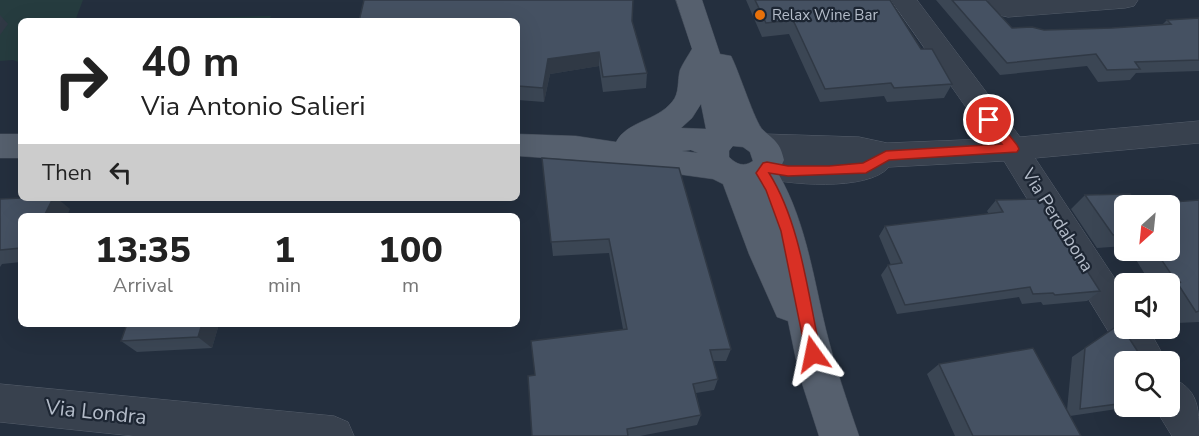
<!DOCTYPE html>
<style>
:root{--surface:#fff;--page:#f6f6f6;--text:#222;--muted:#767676}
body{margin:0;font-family:"Nunito Sans",sans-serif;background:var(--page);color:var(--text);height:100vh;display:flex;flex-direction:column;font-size:22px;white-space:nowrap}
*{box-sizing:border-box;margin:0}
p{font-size:20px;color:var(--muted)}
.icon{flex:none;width:33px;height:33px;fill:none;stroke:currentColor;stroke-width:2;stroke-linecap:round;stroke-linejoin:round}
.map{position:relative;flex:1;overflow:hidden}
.side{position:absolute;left:18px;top:213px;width:502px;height:114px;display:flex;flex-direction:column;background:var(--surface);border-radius:9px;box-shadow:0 6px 24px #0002}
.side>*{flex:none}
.hud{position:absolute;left:18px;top:18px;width:502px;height:183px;border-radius:9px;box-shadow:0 6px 24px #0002;background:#fff;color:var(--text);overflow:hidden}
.needle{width:39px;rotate:207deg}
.fabs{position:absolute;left:1114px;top:195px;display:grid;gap:12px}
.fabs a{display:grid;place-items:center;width:66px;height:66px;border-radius:9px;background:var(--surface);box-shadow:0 6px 24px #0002;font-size:30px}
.pin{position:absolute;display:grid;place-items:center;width:51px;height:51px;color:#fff;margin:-26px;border:3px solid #fff;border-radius:50%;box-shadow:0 2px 6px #0007}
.me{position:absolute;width:66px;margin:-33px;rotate:348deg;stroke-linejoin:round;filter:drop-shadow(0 0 4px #0008)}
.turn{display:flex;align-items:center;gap:21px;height:126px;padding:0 24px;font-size:27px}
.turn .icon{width:78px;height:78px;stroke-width:2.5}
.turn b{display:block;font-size:42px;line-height:51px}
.then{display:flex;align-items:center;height:57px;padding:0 24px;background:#0003;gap:12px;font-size:22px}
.eta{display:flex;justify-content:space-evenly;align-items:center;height:102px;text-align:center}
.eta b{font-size:36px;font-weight:800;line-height:42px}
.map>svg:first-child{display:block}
.green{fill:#263c3f}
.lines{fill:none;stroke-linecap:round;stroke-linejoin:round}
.minor-casing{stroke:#565f6c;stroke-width:1}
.major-casing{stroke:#414a57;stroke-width:1}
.minor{fill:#38414e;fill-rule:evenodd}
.major{fill:#56606e;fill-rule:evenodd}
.wall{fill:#3b4654}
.shaded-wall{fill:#303945}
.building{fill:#455162;stroke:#303945;stroke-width:1.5}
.route{fill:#d93025;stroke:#8d1f18;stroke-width:1.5}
.food-dot{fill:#e8710a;stroke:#1d2633;stroke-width:2}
.labels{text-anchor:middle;stroke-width:4.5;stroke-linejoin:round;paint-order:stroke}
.far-poi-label{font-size:15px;fill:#b4bcc9;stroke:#1d2633;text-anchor:start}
.street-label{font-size:18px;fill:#b4bcc9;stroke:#1d2633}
.near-street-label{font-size:21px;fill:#b4bcc9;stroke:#1d2633}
</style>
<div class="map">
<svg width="1199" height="436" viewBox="0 0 1199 436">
<rect width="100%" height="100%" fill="#242f3e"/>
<g class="green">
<polygon points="0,0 83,0 75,21 21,21 21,63 13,60 0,61"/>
<polygon points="271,16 269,21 150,21 151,19"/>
</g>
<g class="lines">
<defs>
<g id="minor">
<path d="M891,0h26l103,137 179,-16v22l-164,15 90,136v34h23l19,34h-40l-123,-201 -115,6c-21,25 -104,18 -133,9l-5,-9 5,-9 5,-1 -8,-3 -4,-8 4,-8 11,-4 95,3 28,6 101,-4z"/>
<polygon points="987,0 1138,0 1134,6 1125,8 1008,17 999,15"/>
<path d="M1170,377c29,12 29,31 29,59h-27l-16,-26 -1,-4h15z"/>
<polygon points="0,384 334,416 348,422 354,436 134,436 0,422"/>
</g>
<g id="major">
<path d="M676,0h26l18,54 11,2c8,15 24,67 32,74 12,11 17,12 21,30l-6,13c28,49 35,103 48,157 9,36 21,71 33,106h-40l-20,-62 -11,-53 -11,-4 -28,-63 -26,-70 -10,-5 -137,-19 -58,-4v-22l58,2 40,6c11,-21 41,-21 56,-40 8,-9 5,-21 8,-32 3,-7 8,-14 12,-21zM701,104l5,25 -25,-1 11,-10zM733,146l10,1 7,5 3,9c-9,6 -16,4 -24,-4v-6zM691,150l7,3 -16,-2z"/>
<rect x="0" y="134" width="21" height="24"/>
</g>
</defs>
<use href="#minor" class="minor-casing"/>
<use href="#major" class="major-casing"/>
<use href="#minor" class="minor"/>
<use href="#major" class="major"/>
</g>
<g class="wall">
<polygon points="746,0 890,0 921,49 952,84 944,98 887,102 884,96 820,102 789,34 762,37"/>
<polygon points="936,0 986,0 1012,28 1044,30 1112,28 1163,24 1167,20 1199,18 1199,71 1136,73 1130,80 1098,82 1087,66 1000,75"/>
<polygon points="518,21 632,21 647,73 646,88 603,92 599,66 550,74 544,102 518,100"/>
<polygon points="542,158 731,349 726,361 713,361 718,379 714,390 696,393 701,415 697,425 640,436 532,436 535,375 623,329 609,253 553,256"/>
<polygon points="1085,195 1135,201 1161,203 1199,200 1199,322 1177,323 1170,313 1170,284 1151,284 1130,250 1170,250 1125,206 1125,246 1097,248 1071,209"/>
<polygon points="0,199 70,209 21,216 21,262 2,264 0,267"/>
<polygon points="996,200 1100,291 1087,301 1043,305 1041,302 1022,304 1019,297 897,314 881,275 888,265 891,265 879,236 885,226 989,214 987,211"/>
<polygon points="127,324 219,324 212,348 137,352 121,341"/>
<polygon points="1120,324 1125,362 1125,406 1137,406 1070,416 1081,436 955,436 927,374 939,364 1067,410 1072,357"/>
</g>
<g class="shaded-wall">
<polygon points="0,15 8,24 0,35"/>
<polygon points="599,52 599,66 550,74 544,102 543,88 548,59"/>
<polygon points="53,198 57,198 70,209 67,216 44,216"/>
<polygon points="202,324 219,324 212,348 198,337"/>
</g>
<g class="building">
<polygon points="364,0 633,0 632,21 647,73 603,77 599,52 548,59 543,88 518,86 518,21 359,21"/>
<polygon points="755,0 890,0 921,49 932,49 952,84 894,88 891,83 825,89 793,20 766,23"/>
<polygon points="952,0 986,0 1012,28 1032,27 1044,30 1112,28 1171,24 1167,20 1199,18 1199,60 1135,62 1140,69 1107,70 1096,54 1007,63"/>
<polygon points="542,158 679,168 731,349 710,350 718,379 693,384 701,415 627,429 628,436 532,436 528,376 535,375 531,341 627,329 609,239 551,242"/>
<polygon points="1130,194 1135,201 1159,199 1161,203 1199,200 1199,311 1196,312 1178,284 1181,282 1177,283 1155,250 1170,250 1170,206 1125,206 1125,234 1113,235 1085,195"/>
<polygon points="21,198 53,198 44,216 21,216 21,248 0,250 0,199"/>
<polygon points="1041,199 1100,291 1055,295 1053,293 1033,294 1030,287 905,305 888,265 902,263 885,226 1003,212 996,200"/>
<polygon points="127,324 202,324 198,337 121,341"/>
<polygon points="1120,324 1140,355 1143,356 1147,362 1125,362 1125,403 1080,409 1085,348"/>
<polygon points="1033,348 1081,436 973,436 939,364"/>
</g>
<path class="route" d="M989,115l5,1 23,29 2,4 -2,3 -128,8 -23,13 -78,3 -19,-3c32,51 39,123 52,181l-3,5 -5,2 -6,-2 -26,-128 -15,-41 -10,-17 7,-10 4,-1 21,4h41l34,-3 23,-12 116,-7 -19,-24z"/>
<circle class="food-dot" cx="760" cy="15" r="6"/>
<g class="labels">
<g class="far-poi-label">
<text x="772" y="20">Relax Wine Bar</text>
</g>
<g class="street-label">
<text transform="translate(1058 220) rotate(58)" y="6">Via Perdabona</text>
</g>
<g class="near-street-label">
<text transform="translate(96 412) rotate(6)" y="7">Via Londra</text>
</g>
</g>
</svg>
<div class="fabs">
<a><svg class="needle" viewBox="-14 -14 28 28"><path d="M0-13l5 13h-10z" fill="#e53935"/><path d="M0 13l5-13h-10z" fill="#767676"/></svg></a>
<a><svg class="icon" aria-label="sound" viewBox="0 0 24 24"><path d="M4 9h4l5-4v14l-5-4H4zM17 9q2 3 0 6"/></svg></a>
<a><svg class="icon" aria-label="search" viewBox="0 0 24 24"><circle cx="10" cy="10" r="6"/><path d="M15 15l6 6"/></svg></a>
</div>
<div class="pin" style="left:989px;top:120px;background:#d93025"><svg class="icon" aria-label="arrive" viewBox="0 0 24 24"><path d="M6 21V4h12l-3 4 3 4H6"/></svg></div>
<svg class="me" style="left:813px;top:354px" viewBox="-20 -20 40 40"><path d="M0-17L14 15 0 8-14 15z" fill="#d93025" stroke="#fff" stroke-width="4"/></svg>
<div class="hud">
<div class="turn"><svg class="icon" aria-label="right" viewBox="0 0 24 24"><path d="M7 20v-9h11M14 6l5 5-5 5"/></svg><div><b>40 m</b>Via Antonio Salieri</div></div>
<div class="then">Then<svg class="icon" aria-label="left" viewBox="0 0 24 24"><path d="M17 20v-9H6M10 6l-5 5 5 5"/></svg></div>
</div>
<section class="side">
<div class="eta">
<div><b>13:35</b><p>Arrival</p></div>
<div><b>1</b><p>min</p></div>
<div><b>100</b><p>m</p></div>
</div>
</section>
</div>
